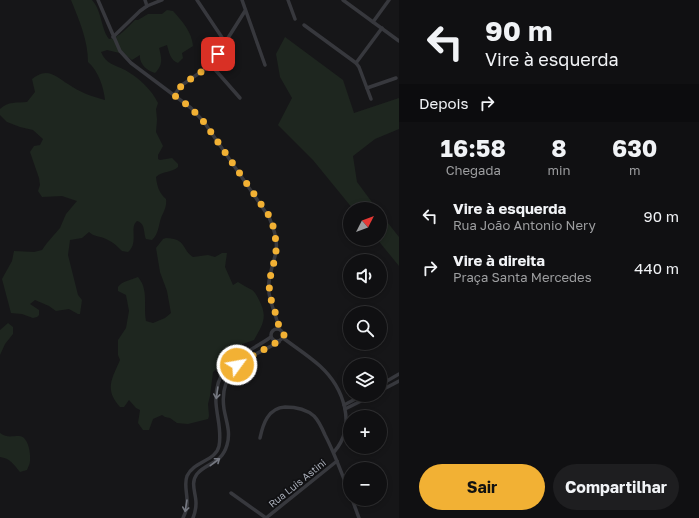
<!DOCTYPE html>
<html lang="pt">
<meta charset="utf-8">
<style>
:root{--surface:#101012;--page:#1e1e20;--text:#f1f3f6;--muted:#9c9d9f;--line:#303032;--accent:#f2b134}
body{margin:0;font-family:"Golos Text",sans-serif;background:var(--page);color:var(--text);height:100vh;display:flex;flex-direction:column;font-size:15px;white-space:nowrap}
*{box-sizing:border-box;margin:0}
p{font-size:13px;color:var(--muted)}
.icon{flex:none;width:22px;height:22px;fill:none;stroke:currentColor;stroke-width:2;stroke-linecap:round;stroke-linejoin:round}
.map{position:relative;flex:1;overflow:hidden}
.side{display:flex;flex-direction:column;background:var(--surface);width:300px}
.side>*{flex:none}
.guide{background:#101012;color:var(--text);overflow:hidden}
.needle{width:26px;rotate:48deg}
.buttons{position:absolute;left:343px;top:202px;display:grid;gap:8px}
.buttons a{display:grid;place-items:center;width:44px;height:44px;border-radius:50%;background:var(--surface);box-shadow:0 2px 6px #0003,0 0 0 1px var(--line);font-size:20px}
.pin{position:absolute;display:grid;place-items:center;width:34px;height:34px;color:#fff;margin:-17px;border-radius:8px;box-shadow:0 2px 6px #0006}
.me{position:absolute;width:44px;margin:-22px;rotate:58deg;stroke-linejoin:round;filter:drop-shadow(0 0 3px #0008)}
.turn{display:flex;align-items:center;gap:14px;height:84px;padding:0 20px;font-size:18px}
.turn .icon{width:52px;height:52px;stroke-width:2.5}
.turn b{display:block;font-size:28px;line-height:34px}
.then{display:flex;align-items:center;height:38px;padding:0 20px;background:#0003;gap:8px;font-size:15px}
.eta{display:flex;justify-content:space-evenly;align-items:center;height:68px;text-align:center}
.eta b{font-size:24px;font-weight:700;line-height:28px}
.button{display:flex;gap:8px;margin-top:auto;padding:8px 20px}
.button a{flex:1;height:46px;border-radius:24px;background:var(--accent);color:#111;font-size:16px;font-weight:700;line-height:46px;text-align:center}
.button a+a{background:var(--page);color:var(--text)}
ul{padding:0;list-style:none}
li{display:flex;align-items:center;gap:12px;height:52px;padding:0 20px}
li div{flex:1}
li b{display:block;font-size:15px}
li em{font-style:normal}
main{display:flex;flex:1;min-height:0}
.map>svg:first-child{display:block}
.green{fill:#1e261f}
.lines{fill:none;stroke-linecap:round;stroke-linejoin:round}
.street{stroke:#37383d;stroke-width:3.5}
.oneway{stroke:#757881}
.route{stroke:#f2b134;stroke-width:7;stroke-dasharray:0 12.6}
.labels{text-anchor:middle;stroke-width:3.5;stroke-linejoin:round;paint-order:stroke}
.street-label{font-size:10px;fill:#a8adb8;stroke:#111113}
</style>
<main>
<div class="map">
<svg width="399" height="518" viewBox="0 0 399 518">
<rect width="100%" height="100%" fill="#161618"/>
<g class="green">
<path d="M71,0h21c10,11 9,29 17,39 10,-1 19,-12 26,-19h3l10,-6h14l5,-4 6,1c9,10 19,21 20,35l-11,7 1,5 -5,5c-8,-3 -9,-11 -11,-18l-8,3c3,11 4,17 -4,25 -8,-2 -16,-9 -15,-18l-8,5 -8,-6 -17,-4 -6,2c5,12 14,13 24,18 13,7 27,20 33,33l-2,6 1,11 -1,12 7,14 -5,9v4l2,1 12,-2 6,6v3c-7,6 -16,4 -22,10 1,9 3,16 10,22 1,7 -2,12 -5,19 -3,9 -2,15 -9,22l-6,-1c-3,-7 0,-15 -9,-18 -8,6 2,22 -9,31l-6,-1c-5,-5 -9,-9 -16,-12 -6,-3 -12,-2 -17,-7l-7,6 -12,2 -2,15 10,40 4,5 -2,14h-2l-9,-5 -13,2 -7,-5 -14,-6 -5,4 9,6v5l-2,2 -4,1 -11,-4 -11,-1 -9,-34 10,-18 2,-10 20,1 8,-2 5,-7 13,-15 6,-14 11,-13 -15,-5 -20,1 -4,-6 2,-6 -1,-7 -9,-26 4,-6 6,-1 3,-6 -10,-9 -13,-3 -13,-5 -7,-7v-6c8,-8 17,-6 27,-7l8,-10 -3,-13c4,-3 9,-6 14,-6 8,0 15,7 22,11 11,8 25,13 37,16 -1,-12 -7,-30 -17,-38 0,-22 -9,-42 -17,-62z"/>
<polygon points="285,37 343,80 354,113 399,98 399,129 375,139 353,156 357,182 377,209 353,209 313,160 278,125 292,98 280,77 276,54"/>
<polygon points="380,213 399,237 399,266 377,239 380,239"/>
<path d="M166,238c21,1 15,11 27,19l15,-2 7,2 7,-4h5l-2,14 8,18 5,-3c4,3 9,5 14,8 3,2 5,6 7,10 9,17 4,24 -5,40l-20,7 -5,8 -10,8 -1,5 -5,4 -3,24 -2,8 1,12 -1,3 -20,5 -11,-1 -7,-5 -5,-1 -3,-2 -9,4 -4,11h-6l-5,-7 2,-13 -4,-2 -7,-8 -5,7h-4c-16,-18 -8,-28 0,-47l-2,-5v-15l8,-12 3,-17 -3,-16 -8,-4v-4c4,-6 13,-7 20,-10 11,13 5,28 8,44l7,2 12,-5 6,-5 -4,-22 -7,-19 -4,-24 7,-9z"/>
<polygon points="8,323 13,327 13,334 5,344 0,355 0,330"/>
<path d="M0,433c7,5 11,3 19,3 9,0 12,17 11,25 0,3 -2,6 -3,9l-7,2c-6,-7 -10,-14 -20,-15z"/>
</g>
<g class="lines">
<g class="street">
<path d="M98,0l22,51 11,12 60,45 13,14 65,95c5,12 10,26 6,39 -3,12 -8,25 -6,37 2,13 8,24 10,36"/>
<polyline points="145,0 147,6"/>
<polyline points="197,0 225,42"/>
<polyline points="242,0 265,65"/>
<polyline points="288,0 295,19"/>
<polyline points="343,0 399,41"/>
<polyline points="373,22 389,0"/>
<polyline points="304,25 356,63"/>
<polyline points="113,37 140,11 147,6 162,0"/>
<polyline points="211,65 240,98"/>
<polyline points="367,88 396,78"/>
<polyline points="174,95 182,85 211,65 245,11"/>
<polyline points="371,99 359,67 356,63 382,28"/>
<circle cx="277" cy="335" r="6"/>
<path d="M283,338c12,9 26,18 37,28 24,22 37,60 14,86"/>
<polyline points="380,385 399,374"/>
<polyline points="380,391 399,381"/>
<polyline points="344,405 363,395"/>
<polyline points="345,409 373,395"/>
<path d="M260,438c3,-14 8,-30 25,-31 10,0 21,2 29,9 5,5 8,12 11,19 10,19 17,39 25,60"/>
<polyline points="231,493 266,518"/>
<polyline points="352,499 359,518"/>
<path d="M183,518c3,-6 5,-11 4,-18 0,-8 -3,-16 0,-24 7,-15 29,-15 32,-30 3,-15 -2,-28 -3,-43 -2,-41 28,-47 55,-66"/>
<path d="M193,518c2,-5 3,-10 3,-15 0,-10 -6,-20 1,-29 10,-12 24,-9 30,-29 4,-13 -1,-24 -3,-36 -6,-41 25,-51 55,-67"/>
<polyline points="266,518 337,461"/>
</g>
</g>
<defs><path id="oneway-shaft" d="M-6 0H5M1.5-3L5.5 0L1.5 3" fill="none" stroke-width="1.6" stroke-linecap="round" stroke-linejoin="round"/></defs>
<g class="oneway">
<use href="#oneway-shaft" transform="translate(217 393) rotate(98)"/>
<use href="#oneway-shaft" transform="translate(215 462) rotate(-37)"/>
<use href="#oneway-shaft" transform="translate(186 506) rotate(99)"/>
</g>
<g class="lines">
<polyline class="route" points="218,54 211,65 182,85 174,95 191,108 204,122 270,217 274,229 276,242 276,254 270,278 269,293 278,321 279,329 284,335 281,340 247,359 237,365"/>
</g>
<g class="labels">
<g class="street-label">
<text transform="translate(297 483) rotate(-39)" y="4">Rua Luis Astini</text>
</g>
</g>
</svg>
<div class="buttons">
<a><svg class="needle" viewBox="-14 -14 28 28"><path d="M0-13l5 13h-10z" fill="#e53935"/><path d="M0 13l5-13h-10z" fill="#9c9d9f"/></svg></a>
<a><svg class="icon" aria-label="sound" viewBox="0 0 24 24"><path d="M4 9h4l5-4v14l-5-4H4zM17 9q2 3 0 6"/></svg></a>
<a><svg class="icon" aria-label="search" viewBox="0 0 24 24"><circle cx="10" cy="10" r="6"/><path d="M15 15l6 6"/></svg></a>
<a><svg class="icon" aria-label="layers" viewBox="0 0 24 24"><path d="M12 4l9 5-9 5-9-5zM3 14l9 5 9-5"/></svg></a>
<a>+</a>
<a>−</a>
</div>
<div class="pin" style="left:218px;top:54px;background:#d93025"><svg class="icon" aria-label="arrive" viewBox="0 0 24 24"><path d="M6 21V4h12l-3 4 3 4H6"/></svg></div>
<svg class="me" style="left:237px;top:365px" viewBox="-20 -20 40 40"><circle r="17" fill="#f2b134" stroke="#fff" stroke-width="3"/><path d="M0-11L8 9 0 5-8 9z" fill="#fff"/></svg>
</div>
<section class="side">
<div class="guide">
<div class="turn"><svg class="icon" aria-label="left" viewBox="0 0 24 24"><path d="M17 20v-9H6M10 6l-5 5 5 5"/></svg><div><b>90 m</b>Vire à esquerda</div></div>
<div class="then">Depois<svg class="icon" aria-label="right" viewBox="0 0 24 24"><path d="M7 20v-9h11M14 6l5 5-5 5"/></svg></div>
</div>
<div class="eta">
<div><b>16:58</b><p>Chegada</p></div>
<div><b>8</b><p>min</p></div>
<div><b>630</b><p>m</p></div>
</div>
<ul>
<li><svg class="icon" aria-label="left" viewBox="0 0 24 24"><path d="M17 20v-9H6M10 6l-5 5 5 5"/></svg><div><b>Vire à esquerda</b><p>Rua João Antonio Nery</p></div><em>90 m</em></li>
<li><svg class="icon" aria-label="right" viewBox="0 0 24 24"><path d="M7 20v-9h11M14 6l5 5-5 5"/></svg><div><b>Vire à direita</b><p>Praça Santa Mercedes</p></div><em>440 m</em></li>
</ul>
<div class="button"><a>Sair</a><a>Compartilhar</a></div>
</section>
</main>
